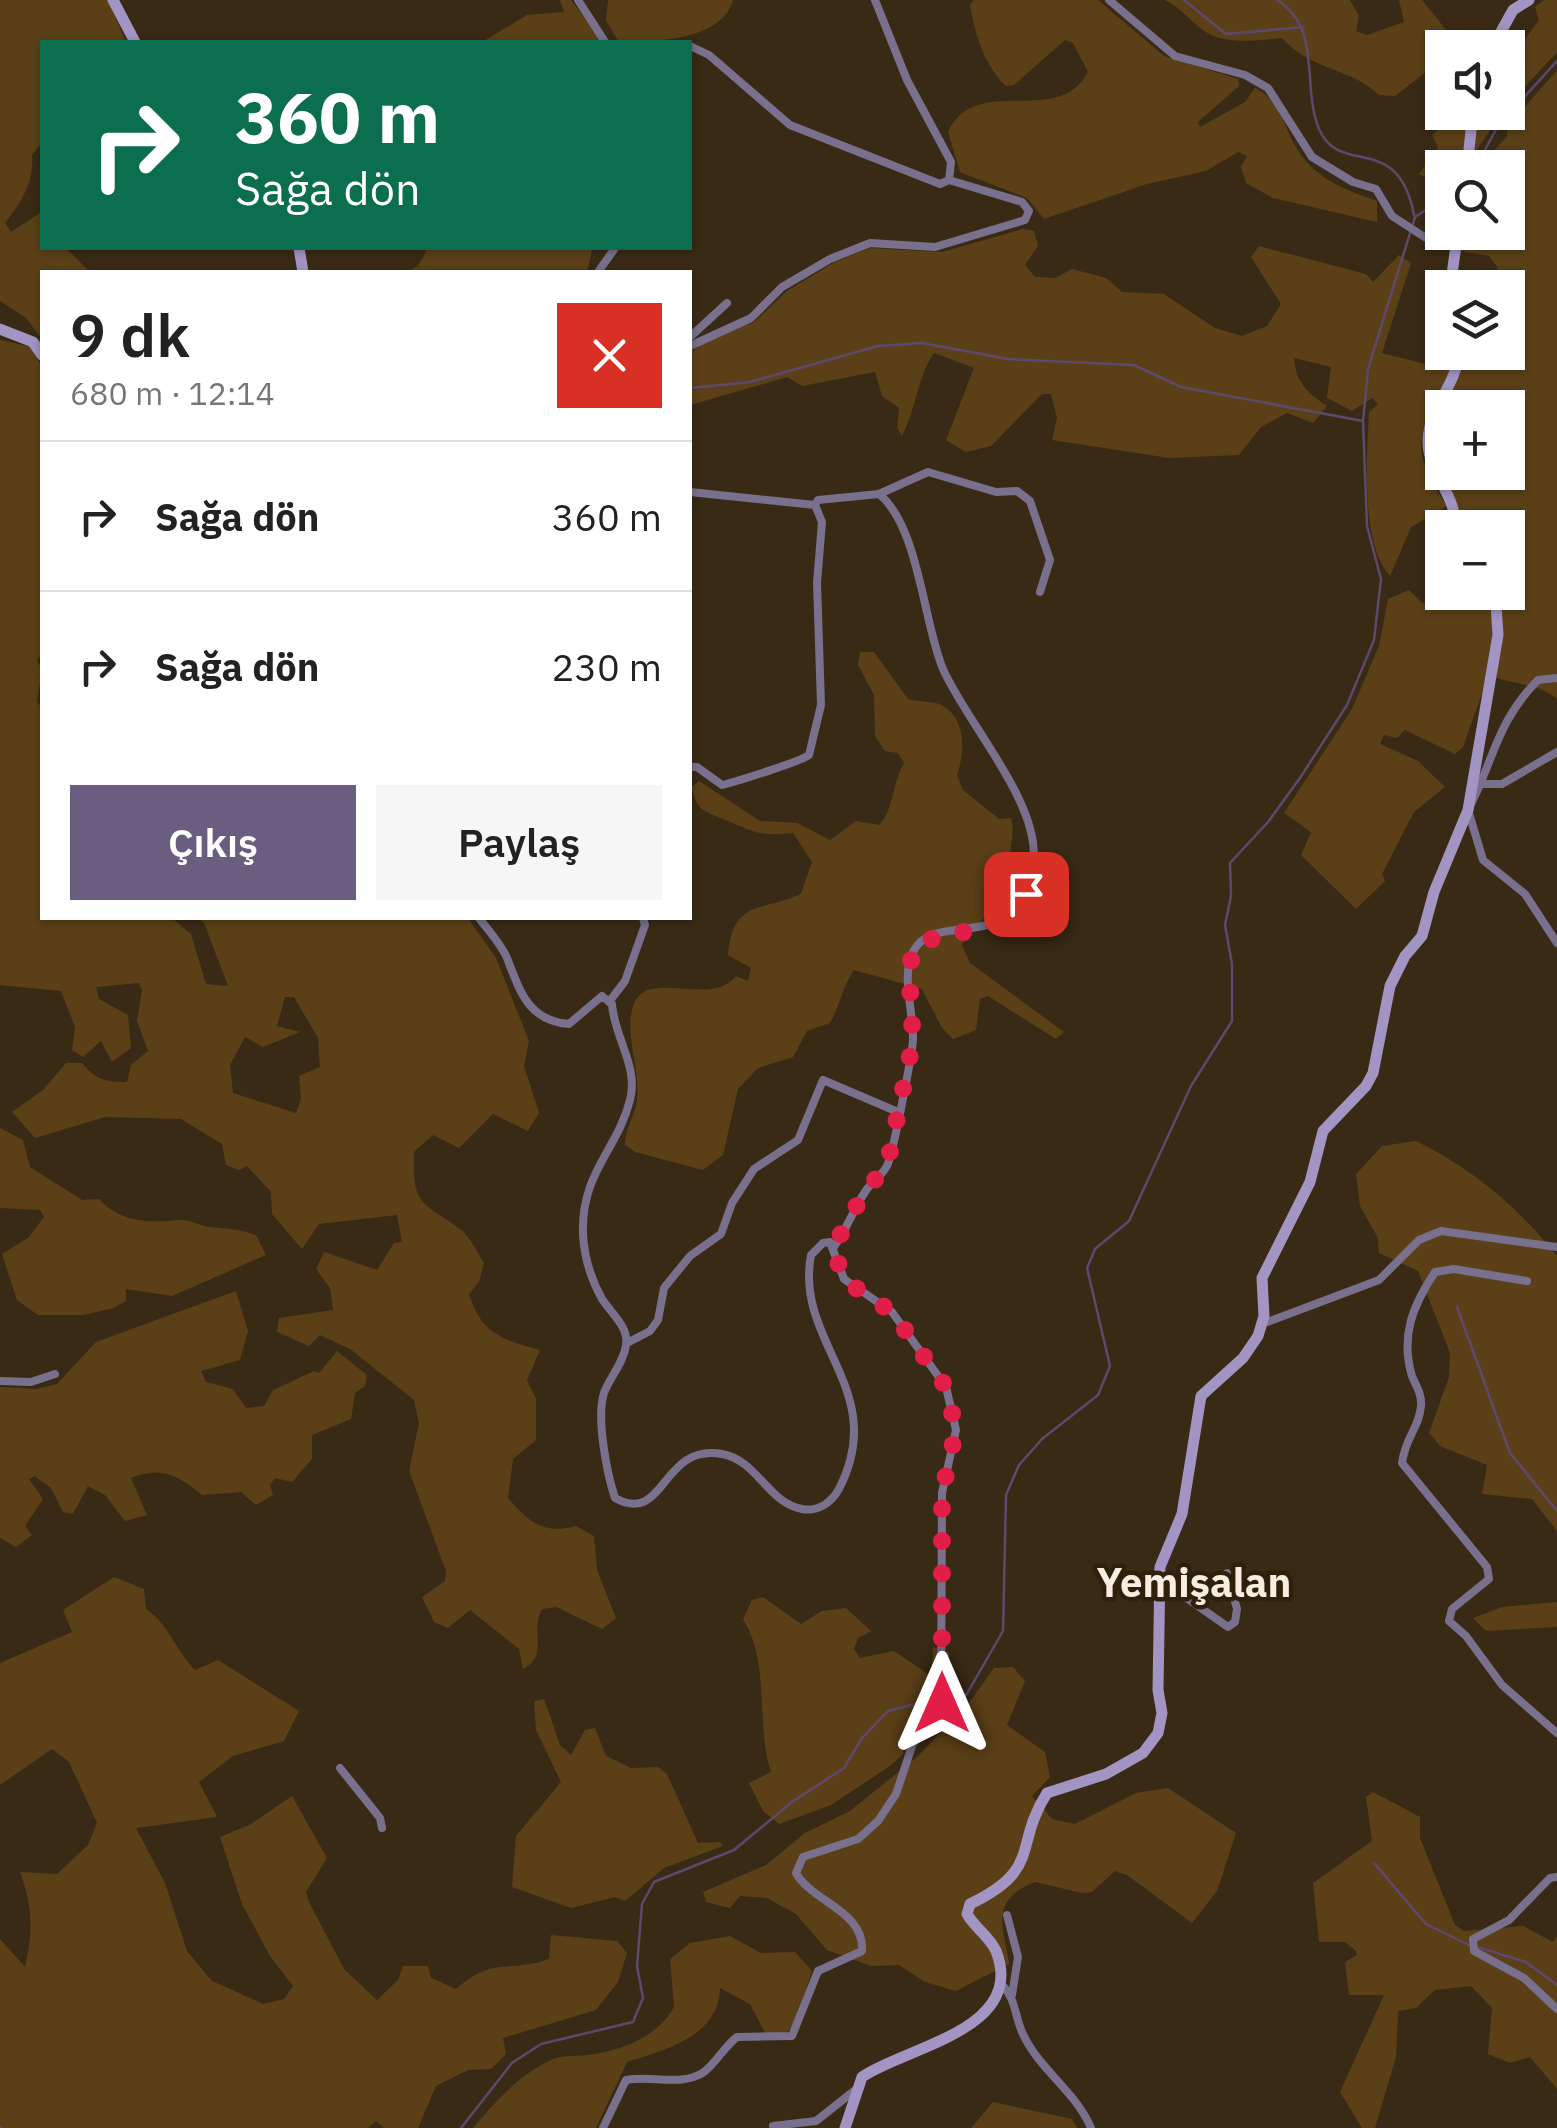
<!DOCTYPE html>
<html lang="tr">
<meta charset="utf-8">
<style>
:root{--surface:#fff;--page:#f6f6f6;--text:#222;--muted:#767676;--line:#e0e0e0;--accent:#695e80}
body{margin:0;font-family:"IBM Plex Sans",sans-serif;background:var(--page);color:var(--text);height:100vh;display:flex;flex-direction:column;font-size:38px;white-space:nowrap}
*{box-sizing:border-box;margin:0}
p{font-size:32px;color:var(--muted)}
.icon{flex:none;width:55px;height:55px;fill:none;stroke:currentColor;stroke-width:2;stroke-linecap:round;stroke-linejoin:round}
.map{position:relative;flex:1;overflow:hidden}
.side{position:absolute;left:40px;top:270px;width:652px;height:650px;display:flex;flex-direction:column;background:var(--surface);border-radius:0px;box-shadow:0 2px 8px #0004}
.side>*{flex:none}
.top-card{position:absolute;left:40px;top:40px;width:652px;height:210px;border-radius:0px;box-shadow:0 2px 8px #0004;background:#0b6e4f;color:#fff;overflow:hidden}
.fabs{position:absolute;left:1425px;top:30px;display:grid;gap:20px}
.fabs a{display:grid;place-items:center;width:100px;height:100px;border-radius:0px;background:var(--surface);box-shadow:0 2px 8px #0004;font-size:50px}
.pin{position:absolute;display:grid;place-items:center;width:85px;height:85px;color:#fff;margin:-42px;border-radius:20px;box-shadow:0 5px 15px #0006}
.me{position:absolute;width:110px;margin:-55px;rotate:0deg;stroke-linejoin:round;filter:drop-shadow(0 0 8px #0008)}
.turn{display:flex;align-items:center;gap:35px;height:210px;padding:0 30px;font-size:45px}
.turn .icon{width:130px;height:130px;stroke-width:2.5}
.turn b{display:block;font-size:70px;line-height:85px}
.round{display:grid;place-items:center;flex:none;width:105px;height:105px;border-radius:0px;background:var(--page)}
.headline{display:flex;align-items:center;justify-content:space-between;height:170px;padding:0 30px}
h1{font-size:60px;font-weight:600;line-height:75px}
.primary-button{display:flex;gap:20px;margin-top:auto;padding:20px 30px}
.primary-button a{flex:1;height:115px;border-radius:0px;background:var(--accent);color:#fff;font-size:40px;font-weight:600;line-height:115px;text-align:center}
.primary-button a+a{background:var(--page);color:var(--text)}
ul{padding:0;list-style:none}
li{display:flex;align-items:center;gap:30px;height:150px;padding:0 30px;border-top:2px solid var(--line)}
li div{flex:1}
li b{display:block;font-size:38px}
li em{font-style:normal}
.map>svg:first-child{display:block}
.green{fill:#5b4017;fill-rule:evenodd}
.lines{fill:none;stroke-linecap:round;stroke-linejoin:round}
.stream{stroke:#5e486e;stroke-width:2.5}
.street{stroke:#78708d;stroke-width:8}
.secondary{stroke:#a295c4;stroke-width:11}
.route{stroke:#e11d48;stroke-width:18;stroke-dasharray:0 32.4}
.labels{text-anchor:middle;stroke-width:9;stroke-linejoin:round;paint-order:stroke}
.quarter-label{font-size:40px;font-weight:bold;fill:#f7ede1;stroke:#2f200c}
</style>
<div class="map">
<svg width="1557" height="2128" viewBox="0 0 1557 2128">
<rect width="100%" height="100%" fill="#392a15"/>
<g class="green">
<path d="M0,0h108l18,42h-84v100l-10,13c2,28 -10,46 -27,68l6,9 29,-19 2,35h24l24,24h-48v67l-16,-21 -26,-17z"/>
<polygon points="560,0 571,0 602,42 482,42 527,15 564,12"/>
<path d="M608,0h125c-11,41 -80,42 -114,42l-13,-21z"/>
<path d="M974,0h124l66,56 74,23 1,7 -41,36 2,5 45,-25 10,-14c28,13 28,41 44,64 19,28 47,38 78,49v21l-104,-24 -27,-15 -5,-16 6,-11 -9,-4 -32,19 -59,13 -103,35 -17,-21 -67,-26 -12,-40c28,-60 110,-3 140,-60l-15,-29 -8,-3 -51,45 -8,1c-22,-21 -31,-52 -36,-81z"/>
<path d="M1165,0h185l9,16 -3,15 11,4 37,-13 -5,-22h23l38,47 -18,1v23l-6,-7 -41,32 -16,-1c-29,-28 -66,-23 -97,-57 -24,2 -58,8 -79,-8 -14,-10 -22,-22 -38,-30z"/>
<polygon points="1544,0 1557,0 1557,52 1508,105 1508,62 1539,20 1535,7"/>
<polygon points="1557,70 1557,698 1541,689 1488,676 1463,747 1455,754 1405,730 1397,738 1384,735 1380,744 1418,761 1445,787 1414,812 1382,874 1385,881 1356,909 1301,855 1311,832 1284,813 1352,709 1379,646 1388,599 1409,590 1422,603 1464,593 1508,592 1508,528 1462,527 1462,515 1443,473 1508,472 1508,408 1445,407 1464,366 1464,353 1508,352 1508,288 1492,287 1498,268 1489,256 1462,251 1464,233 1508,232 1508,168 1480,167 1507,136 1508,126"/>
<polygon points="1456,113 1502,113 1465,167 1442,168 1442,186 1419,174 1438,148 1432,135"/>
<path d="M1023,229l11,2 4,15 -13,19 10,12 20,1 17,-9 34,9 16,14 42,2 51,34 27,8 25,-10 14,-22 -30,-47 8,-11 107,28 7,8 26,-27 12,8 -29,90 67,17 1,7c-33,56 -42,71 -3,129l-36,21 -21,49c-30,-34 -23,-120 -21,-164l9,-8 -6,-6 -20,13 -25,-13 4,-31 -37,-9c2,25 13,34 33,48l-14,17 -26,-10 -26,14 -22,28 -70,3 -117,-18 5,-22 -6,-24h-9l-51,52 -25,6 -20,-12 28,-72 -40,-15c-17,24 -18,57 -32,83l-5,-8 2,-20 -17,-12 -7,-24 -73,14 -15,-9 -97,28v-53l38,-22 25,-7 34,-32 48,-29 35,-14 72,4z"/>
<path d="M427,248h161l4,2 -5,22h-185c15,-1 20,-11 25,-24z"/>
<path d="M0,340l31,7 11,20v287l-5,6 5,10 -5,32 5,6v210h130l19,16 15,50 22,2 -24,-63 -8,-5h272l28,40 33,83 -5,25 15,47 -11,18 -35,-17 -34,34 -26,-13 -19,17c-2,55 8,49 46,77 10,7 17,23 24,34l-5,19 -10,12c12,39 33,46 71,56l-13,30 9,19v41l-23,19 -5,39c21,24 35,37 68,28l18,10 3,34 19,48 -14,11 -46,-22 -14,2c-13,23 8,46 -19,60l-4,-20 -49,-39 -22,18 -14,-6 -12,-25 23,-16 1,-10 -37,-100 10,-48 -5,-23 -64,-51 -30,-14 -11,11 -32,-14 2,-14 54,-8 -3,-22 -14,-19 8,-17 53,18 17,-27 8,-1 -5,-27 -78,9 -17,25 -30,-35 -1,-22 -24,-26 -8,4 -13,-5 -4,-21 -41,-25 -76,-2 -70,21 -23,-26 31,-22 23,-27h16c14,17 24,19 45,19l4,-17 17,-14 -11,-30 5,-31 -3,-7 -43,4 3,12 29,16 3,33 -19,14 -11,-21 -18,16 -11,-7 3,-23 -14,-36 -61,-6zM285,997h9l24,41 2,29 -21,9 2,23 -5,14 -63,-20 -3,-28 15,-28 18,10 37,-15 -23,-6z"/>
<path d="M860,652h14l34,47c9,3 23,2 31,5 28,12 26,48 18,71l6,15 36,29 12,-1c6,13 -7,69 -14,84 -6,12 -25,25 -35,43l8,18 94,69 -8,7 -68,-43 -8,3 -4,31 -23,9 -11,-11 -20,-39 -68,-19c-12,18 -14,35 -24,53l-23,8 -14,26 -35,11 -20,21 -15,66 -20,15 -68,-18 -10,-7c0,-17 10,-29 12,-45 4,-31 -13,-64 -4,-94 13,-40 78,3 103,-30l12,5 3,-13 -23,-13c5,-57 34,-43 73,-61l11,-32 -19,-29c-39,3 -37,-1 -70,-14 -20,-8 -27,-10 -31,-32l7,-6 61,40 37,2 33,17 26,-19 23,4c14,-12 14,-45 25,-62l-6,-10 -13,-2 -10,-15 -1,-41 -16,-30z"/>
<path d="M0,1128l23,12 7,27 52,33 17,-1c22,24 50,24 80,21 11,-1 21,6 31,7 17,2 29,2 46,8l10,20 -94,41 -46,-7v12l-12,7 -31,7h-45l-21,-15 -15,-46 26,-16 16,-21 -4,-7 -40,-2z"/>
<path d="M1416,1141c57,28 101,65 141,115v275l-25,-32 -50,-5 5,-29 -47,-19 -11,-13 20,-56 1,-24 -32,-82 -39,-18 -1,-15 -18,-32 -4,-32 26,-28z"/>
<path d="M236,1291l12,40 -8,29 -39,11 5,11 27,7 13,19 18,-2 9,-16 41,-19 5,2 18,-22 30,24 -2,11 -10,7 -4,26 -39,16v24l-20,23 -17,-4 -5,7 3,10 -17,10 -15,-13 -39,3c-25,-20 -40,-29 -71,-17l16,37 -22,6 -20,-26 -17,-9 -15,28 -10,-2 -12,-24 -16,-12 -6,3 14,20 -18,27 7,9 -16,12 -16,-9v-151l37,2 20,-5 39,-42z"/>
<path d="M114,1577l30,12 2,20c23,16 29,40 49,61l23,-10 81,51 -15,30 -51,15 -34,26 18,35 -81,11 29,55 22,68 25,30 51,23 21,-5 9,-13 -23,-30 -28,-52 -22,-67 31,-13 41,-28 35,62 -21,34 3,10 35,67 33,31 21,-20 5,-14h25l3,12 25,11c39,-34 50,-15 93,-30l2,-24 66,6 10,12 -9,29 -22,28 -93,28 3,16 -15,15 -23,1 -32,16 -18,42h-34l-8,-7 -8,7h-368v-189l25,28c8,-36 8,-60 -5,-95l37,2 31,-29 9,-22 -28,-61 -17,-13 -52,36v-122l72,-31 -9,-22z"/>
<path d="M763,1597l38,27 21,-13 24,-3 25,23 -13,7 -4,11 6,9 34,-7 37,25 2,-29 16,5 4,47 -45,40 -6,16 -12,11 -59,39 -52,19 -16,-13 -14,-28 22,-11c-16,-49 0,-108 -28,-153l9,-19z"/>
<polygon points="1557,1602 1557,1627 1486,1631 1473,1618 1502,1607"/>
<path d="M1013,1667l12,14 -18,44 38,27 5,25 -18,19 20,23 23,5 61,-31 32,-5 68,45 -19,58 -25,32 -65,-48 -12,-4 -23,21 -10,1 -47,-11c-47,18 -31,46 -26,82l-53,27 -31,-9 -26,-17 -28,1 -44,-16 -31,-36 -29,-16 -27,-2 -10,12 -24,-6 -3,-10 63,-27 39,-32 45,-22 67,-54 49,-50 28,-39z"/>
<polygon points="544,1699 560,1745 571,1755 585,1730 595,1728 606,1756 631,1768 658,1767 667,1774 698,1843 720,1842 723,1846 664,1868 625,1901 615,1897 571,1908 512,1887 516,1836 561,1782 536,1730 534,1701"/>
<polygon points="1373,1792 1420,1817 1420,1838 1455,1925 1464,1931 1523,1926 1553,1942 1557,1936 1557,2089 1530,2057 1510,2063 1488,2054 1492,2008 1471,1986 1435,1990 1416,2008 1398,2011 1396,2057 1375,2128 1362,2128 1340,2092 1384,1995 1349,1995 1345,1962 1357,1955 1356,1951 1345,1942 1319,1942 1313,1883 1372,1841 1366,1797"/>
<path d="M730,1936l31,17 34,-1 17,19 -18,55 -10,8 -19,-1 -15,-29 -30,-16c-1,48 -54,62 -93,74l-31,66h-123c21,-25 46,-53 76,-67 14,-7 24,-4 39,-6 32,-4 70,-18 86,-48l-4,-48 20,-16z"/>
<polygon points="993,2102 1072,2119 1077,2128 971,2128"/>
</g>
<g class="lines">
<g class="stream">
<polyline points="1184,0 1226,34 1304,27"/>
<path d="M1277,0c46,29 24,85 42,129 21,49 79,1 95,86"/>
<polyline points="1475,168 1498,126 1557,61"/>
<polyline points="690,388 750,382 878,346 922,343 1008,359 1134,365 1181,387 1363,421"/>
<polyline points="1457,1307 1510,1453 1557,1511"/>
<polyline points="1374,1863 1426,1924 1469,1945"/>
<polyline points="1477,1947 1526,1962 1557,1985"/>
<polyline points="0,2127 1,2128"/>
<polyline points="461,2128 512,2063 541,2044 633,2022 643,1998 637,1966 642,1904 654,1882 734,1850 792,1802 844,1768 862,1738 888,1711 911,1705 961,1704 1003,1631 1006,1495 1019,1465 1042,1439 1098,1395 1110,1366 1087,1268 1095,1249 1129,1221 1191,1086 1232,1021 1232,964 1225,925 1231,896 1230,863 1268,822 1300,778 1347,705 1374,640 1381,579 1367,526 1363,421 1368,369 1415,217 1442,199"/>
</g>
<g class="street">
<polyline points="578,0 605,42"/>
<polyline points="1109,0 1175,56 1245,75 1268,88 1312,157 1353,182 1376,189 1392,216 1426,238 1442,228"/>
<polyline points="690,46 709,55 790,125 940,184 949,180 951,162 907,80 875,0"/>
<polyline points="598,272 615,248"/>
<polyline points="690,337 727,303"/>
<polyline points="690,346 751,318 782,287 830,259 870,243 935,247 1025,220 1029,211 1022,202 949,180"/>
<polyline points="690,492 815,505"/>
<polyline points="879,494 928,472 996,492 1017,491 1030,501 1050,560 1040,592"/>
<path d="M1557,678l-19,2c-42,42 -45,83 -70,130l15,50 42,34 32,49"/>
<path d="M690,767h7l25,18c13,-3 80,-24 87,-30l12,-50 -4,-122 5,-61 -7,-17 3,-5 61,-6c40,32 45,132 64,175 24,55 100,136 90,197 -14,92 -96,43 -119,84 -14,24 0,63 -1,90 -1,15 -20,114 -26,126 -4,8 -14,15 -20,23 -13,18 -20,41 -34,59"/>
<polyline points="1482,784 1502,784 1557,752"/>
<path d="M479,918c9,12 22,26 28,40 13,33 21,63 62,66l33,-28 10,8c2,33 27,63 18,96 -13,51 -49,72 -47,134 1,23 8,45 19,65 9,14 27,28 24,46 -2,17 -16,32 -22,48 -8,25 3,81 11,105 51,28 45,-55 107,-44 35,6 46,49 80,55 16,3 29,-6 37,-20 51,-99 -45,-146 -28,-234l12,-12 7,-1 14,37 48,33 54,75 10,43 -14,63 -1,225 -28,25 -17,51 -18,27 -20,18 -55,18 -7,16c16,29 69,38 66,78l-44,20 -26,65 -55,1c-13,10 -21,26 -33,35 -22,15 -53,3 -78,8l-23,48"/>
<polyline points="609,1002 625,981 645,925 643,918"/>
<path d="M1527,1281l-73,-12 -19,3c-22,33 -35,64 -23,104 4,10 10,18 9,30 -2,23 -15,29 -19,57l85,104 2,12 -37,30 -3,12 17,15 36,49 55,48"/>
<polyline points="1262,1324 1379,1280 1419,1240 1441,1231 1557,1247"/>
<polyline points="627,1343 650,1331 658,1320 664,1288 690,1256 721,1234 732,1203 754,1169 798,1140 823,1080 898,1112"/>
<polyline points="0,1381 31,1382 55,1374"/>
<polyline points="1161,1592 1178,1592 1228,1627 1235,1622 1237,1609 1227,1573"/>
<polyline points="340,1768 380,1818 382,1828"/>
<polyline points="1557,1877 1550,1878 1509,1920 1473,1939 1474,1951 1524,1978 1557,2009"/>
<polyline points="1007,1915 1018,1957 1012,1995"/>
<path d="M1000,1983c16,15 14,30 22,49 16,37 53,58 69,96"/>
<polyline points="773,2126 816,2121 854,2091"/>
</g>
<g class="secondary">
<polyline points="113,0 135,42"/>
<polyline points="1492,48 1513,10 1529,0"/>
<polyline points="1467,168 1473,112"/>
<polyline points="299,248 303,272"/>
<polyline points="1450,288 1458,232"/>
<polyline points="0,329 33,342 42,355"/>
<path d="M1455,528c3,-32 -28,-55 -27,-88 1,-32 29,-55 31,-88"/>
<path d="M845,2128l17,-51c43,-30 165,-47 134,-126 -6,-14 -21,-23 -29,-37l3,-10c73,-35 43,-58 77,-111l59,-19 37,-21 15,-20 4,-20 -4,-23 2,-123 22,-53 19,-118 42,-38 15,-22 6,-20 -2,-38 48,-96 13,-51 43,-45 7,-13 17,-87 15,-30 17,-20 12,-44 34,-82 30,-175 -2,-31 -13,-12"/>
</g>
</g>
<g class="lines">
<polyline class="route" points="942,1703 942,1493 956,1430 946,1387 892,1312 844,1280 833,1248 865,1191 887,1166 913,1041 909,968 914,950 923,941 986,927 1008,917 1026,894"/>
</g>
<g class="labels">
<g class="quarter-label">
<text x="1194" y="1597">Yemişalan</text>
</g>
</g>
</svg>
<div class="fabs">
<a><svg class="icon" aria-label="sound" viewBox="0 0 24 24"><path d="M4 9h4l5-4v14l-5-4H4zM17 9q2 3 0 6"/></svg></a>
<a><svg class="icon" aria-label="search" viewBox="0 0 24 24"><circle cx="10" cy="10" r="6"/><path d="M15 15l6 6"/></svg></a>
<a><svg class="icon" aria-label="layers" viewBox="0 0 24 24"><path d="M12 4l9 5-9 5-9-5zM3 14l9 5 9-5"/></svg></a>
<a>+</a>
<a>−</a>
</div>
<div class="pin" style="left:1026px;top:894px;background:#d93025"><svg class="icon" aria-label="arrive" viewBox="0 0 24 24"><path d="M6 21V4h12l-3 4 3 4H6"/></svg></div>
<svg class="me" style="left:942px;top:1703px" viewBox="-20 -20 40 40"><path d="M0-17L14 15 0 8-14 15z" fill="#e11d48" stroke="#fff" stroke-width="4"/></svg>
<div class="top-card">
<div class="turn"><svg class="icon" aria-label="right" viewBox="0 0 24 24"><path d="M7 20v-9h11M14 6l5 5-5 5"/></svg><div><b>360 m</b>Sağa dön</div></div>
</div>
<section class="side">
<div class="headline"><div><h1>9 dk</h1><p>680 m · 12:14</p></div><a class="round" style="background:#d93025;color:#fff"><svg class="icon" aria-label="close" viewBox="0 0 24 24"><path d="M6 6l12 12M18 6L6 18"/></svg></a></div>
<ul>
<li><svg class="icon" aria-label="right" viewBox="0 0 24 24"><path d="M7 20v-9h11M14 6l5 5-5 5"/></svg><div><b>Sağa dön</b></div><em>360 m</em></li>
<li><svg class="icon" aria-label="right" viewBox="0 0 24 24"><path d="M7 20v-9h11M14 6l5 5-5 5"/></svg><div><b>Sağa dön</b></div><em>230 m</em></li>
</ul>
<div class="primary-button"><a>Çıkış</a><a>Paylaş</a></div>
</section>
</div>
